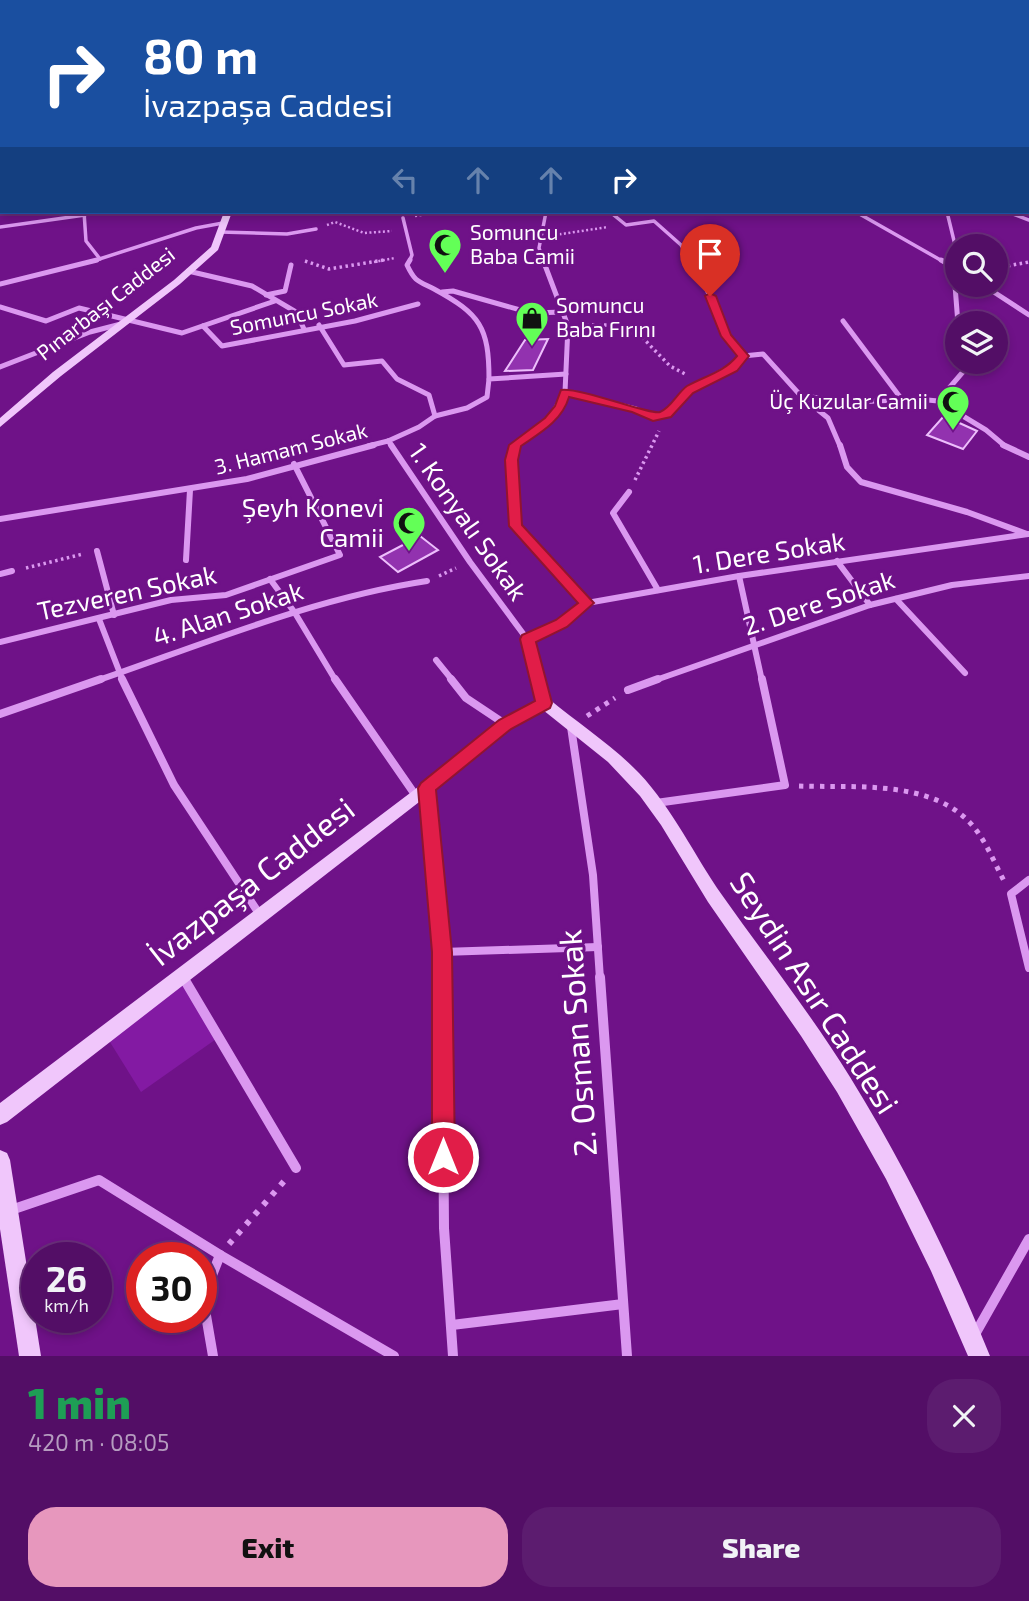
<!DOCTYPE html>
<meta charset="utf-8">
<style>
:root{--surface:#530e66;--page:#5c1c6f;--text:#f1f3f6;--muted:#b59cbf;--line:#692e7a;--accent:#e797bd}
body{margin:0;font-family:"Exo 2",sans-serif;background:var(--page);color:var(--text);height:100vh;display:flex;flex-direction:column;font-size:26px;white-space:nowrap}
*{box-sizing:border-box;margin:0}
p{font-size:23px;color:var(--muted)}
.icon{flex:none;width:38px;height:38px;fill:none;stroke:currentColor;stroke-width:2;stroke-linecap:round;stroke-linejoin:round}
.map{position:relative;height:1356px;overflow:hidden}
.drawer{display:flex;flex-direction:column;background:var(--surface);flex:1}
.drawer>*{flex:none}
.banner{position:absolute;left:0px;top:0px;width:1029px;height:214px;box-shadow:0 4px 10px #0003,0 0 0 2px var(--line);background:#1a4fa0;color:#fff;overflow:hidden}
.buttons{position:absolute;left:945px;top:234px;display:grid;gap:14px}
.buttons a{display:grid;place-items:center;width:63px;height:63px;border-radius:50%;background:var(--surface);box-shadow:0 4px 10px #0003,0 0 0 2px var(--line);font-size:35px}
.speed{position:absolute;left:21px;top:1242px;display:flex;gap:14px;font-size:35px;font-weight:700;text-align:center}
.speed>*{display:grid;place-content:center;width:91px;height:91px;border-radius:50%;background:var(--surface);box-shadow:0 4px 10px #0003,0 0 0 2px var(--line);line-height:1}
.speed small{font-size:18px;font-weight:400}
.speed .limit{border:10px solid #d22;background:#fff;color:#111}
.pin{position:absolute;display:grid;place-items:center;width:60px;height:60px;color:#fff;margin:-72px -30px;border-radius:50% 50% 50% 0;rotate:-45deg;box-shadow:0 0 7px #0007}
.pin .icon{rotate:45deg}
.me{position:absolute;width:77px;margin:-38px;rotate:0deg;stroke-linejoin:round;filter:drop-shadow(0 0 5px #0008)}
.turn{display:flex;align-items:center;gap:24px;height:147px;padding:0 28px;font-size:32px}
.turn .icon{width:91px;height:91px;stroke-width:2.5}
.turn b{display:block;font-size:49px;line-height:60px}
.lanes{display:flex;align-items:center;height:66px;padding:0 28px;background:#0003;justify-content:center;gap:35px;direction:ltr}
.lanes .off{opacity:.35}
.round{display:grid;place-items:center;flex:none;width:74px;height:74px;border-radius:28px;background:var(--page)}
.head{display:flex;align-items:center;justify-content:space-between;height:119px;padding:0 28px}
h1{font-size:42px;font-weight:800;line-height:52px;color:#1e9e55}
.button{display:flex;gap:14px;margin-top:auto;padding:14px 28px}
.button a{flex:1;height:80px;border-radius:28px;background:var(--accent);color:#111;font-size:28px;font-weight:800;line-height:80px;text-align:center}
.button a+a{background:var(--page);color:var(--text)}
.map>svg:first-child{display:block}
.green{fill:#831aa3}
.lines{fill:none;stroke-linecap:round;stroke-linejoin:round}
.stream{stroke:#d989f4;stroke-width:3.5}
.building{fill:#9232af;stroke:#edbefc;stroke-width:2}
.path-far4{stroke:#db98f0;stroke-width:2;stroke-dasharray:2 2.5;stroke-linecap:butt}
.path-far3{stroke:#db98f0;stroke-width:2.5;stroke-dasharray:2 2.5;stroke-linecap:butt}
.path-far2{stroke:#db98f0;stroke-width:3.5;stroke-dasharray:2.5 3.5;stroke-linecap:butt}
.path-far1{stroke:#db98f0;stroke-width:5;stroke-dasharray:4.5 6;stroke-linecap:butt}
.path{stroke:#db98f0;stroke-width:6;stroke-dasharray:5 8;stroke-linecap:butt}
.street-far5{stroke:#db98f0;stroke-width:2.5}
.street-far4{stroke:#db98f0;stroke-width:3.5}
.street-far3{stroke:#db98f0;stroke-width:5}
.street-far2{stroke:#db98f0;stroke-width:6}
.street-far1{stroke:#db98f0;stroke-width:8}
.street{stroke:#db98f0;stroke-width:10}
.secondary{fill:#f0c6fb;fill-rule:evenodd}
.route{fill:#e11d48;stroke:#92132f;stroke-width:2}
.labels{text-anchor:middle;stroke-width:6;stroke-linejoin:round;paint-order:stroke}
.far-poi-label{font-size:21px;fill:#fff;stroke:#6f1288;text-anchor:start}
.far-street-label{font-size:21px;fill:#fff;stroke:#6f1288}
.poi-label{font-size:26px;fill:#fff;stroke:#6f1288;text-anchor:end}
.street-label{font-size:26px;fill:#fff;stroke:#6f1288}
.near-street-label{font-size:32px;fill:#fff;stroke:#6f1288}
</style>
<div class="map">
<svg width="1029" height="1356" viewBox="0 0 1029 1356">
<rect width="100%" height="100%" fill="#6f1288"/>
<polygon class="green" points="182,976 219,1037 141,1092 105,1034"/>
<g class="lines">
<polyline class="stream" points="463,2 466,0"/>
</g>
<g class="building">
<polygon points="548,339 533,370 505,371 525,340"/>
<polygon points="944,416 977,431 963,449 927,435"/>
<polygon points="420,536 438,550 398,572 380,557"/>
</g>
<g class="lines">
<g class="path-far4">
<polyline points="57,0 84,0"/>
<polyline points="124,0 130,2"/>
<polyline points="179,0 199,2"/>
<polyline points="200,2 208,0"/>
<polyline points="1027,96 1029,98"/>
</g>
<g class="path-far3">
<polyline points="415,216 441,212"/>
<polyline points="327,225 335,222 364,233 392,231"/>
<polyline points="555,235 608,227"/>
<polyline points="374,262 395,258"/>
</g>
<g class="path-far2">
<polyline points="305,261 329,269 384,260"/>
<polyline points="996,268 1029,262"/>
<polyline points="580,325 607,325 618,332 638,333 670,366 687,375"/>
<polyline points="635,480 659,431"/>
<polyline points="26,568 83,554"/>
<polyline points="439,576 456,568"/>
</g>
<g class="path-far1">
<polyline points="587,716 615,698"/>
<path d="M799,786c55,2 133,-7 173,39 14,16 22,37 32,56"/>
</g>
<polyline class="path" points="229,1244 286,1179"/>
<g class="street-far5">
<polyline points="530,2 536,0"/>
<polyline points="576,2 578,0"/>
<polyline points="830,2 836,0"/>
<polyline points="906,2 914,0"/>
</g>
<g class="street-far4">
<polyline points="84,212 86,241 100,259"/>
<polyline points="610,212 626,225 654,221 681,245 692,262"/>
<polyline points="856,212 944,262"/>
<polyline points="947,212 956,249 953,262"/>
<polyline points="1008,212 1029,220"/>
<polyline points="403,218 412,255 409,262"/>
<polyline points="0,227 85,215"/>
<polyline points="220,232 287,234 316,229"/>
<polyline points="90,262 196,228 223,223"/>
<polyline points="544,262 539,248 546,212"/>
</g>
<g class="street-far3">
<path d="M410,260l-3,5c8,17 11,16 27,24 46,25 55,38 55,90"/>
<path d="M543,260l25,66 -3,66 71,17 17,9c18,-6 28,-22 44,-33 16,-10 32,-15 46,-29"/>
<polyline points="691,260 702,277 726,336 743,356"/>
<polyline points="941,260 957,269"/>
<polyline points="953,260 958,324"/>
<polyline points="188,271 252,286 296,312 304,329"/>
<polyline points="0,284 97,260"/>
<polyline points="983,285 1029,315"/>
<polyline points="442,292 453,291 531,313 564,312"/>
<polyline points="266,295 285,291 291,265"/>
<polyline points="0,307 46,321 79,308 182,333 275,301"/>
<polyline points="843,321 903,401"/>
<polyline points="319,325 344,365 382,361 397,379 429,395 435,416"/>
<polyline points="203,326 222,346 355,321 418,304"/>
<polyline points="743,356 763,354 801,396 856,402 917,399 938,401 986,430 1005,446"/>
<polyline points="0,367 90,332 121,324"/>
<polyline points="802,397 828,418 840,446"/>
<polyline points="938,401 968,366 967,362"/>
<polyline points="388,441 392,446"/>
<polyline points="368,446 388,441 419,427 435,416 467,408 487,397 489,379 566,374"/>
<polyline points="515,446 551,416 565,392"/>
</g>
<g class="street-far2">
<polyline points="391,445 470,562 527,639 538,681"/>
<polyline points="515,445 511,460 515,526 587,603"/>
<polyline points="840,445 847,467 861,482 967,512 1027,534"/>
<polyline points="1003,445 1029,457"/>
<polyline points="629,492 613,513 658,590"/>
<polyline points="0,519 247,479 374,445"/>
<polyline points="97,551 114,615"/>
<polyline points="186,560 190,490"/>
<polyline points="837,561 870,605"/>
<polyline points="0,574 12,571"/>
<polyline points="739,576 762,681"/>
<polyline points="270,579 295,613 336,681"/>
<polyline points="896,599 965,673"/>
<polyline points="99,619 123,681"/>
<polyline points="527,639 561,624 587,603 739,576 1028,534"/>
<polyline points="0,642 171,600 226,595 340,555 294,464"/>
<polyline points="436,660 453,681"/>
<path d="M96,681c108,-37 218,-83 331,-100"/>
<polyline points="653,681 870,605 952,585 1029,576"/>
</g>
<g class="street-far1">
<polyline points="122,679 174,785 260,915"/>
<polyline points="335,679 416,796"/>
<polyline points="451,679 466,698 505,724"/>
<polyline points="538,679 544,703"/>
<polyline points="628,690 658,679"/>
<polyline points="0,714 101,679"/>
<polyline points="571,727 593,875 600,979"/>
<polyline points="427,788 442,979"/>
<polyline points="656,803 785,785 762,679"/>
<polyline points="1029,880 1011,894 1029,968"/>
<polyline points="442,952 598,947"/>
<polyline points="182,976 184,979"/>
</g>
<g class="street">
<polyline points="183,977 296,1168"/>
<polyline points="442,977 444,1228 453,1356"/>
<polyline points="600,977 627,1356"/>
<polyline points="11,1210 99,1180 220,1255 394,1356"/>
<polyline points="452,1325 623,1304"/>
<polyline points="974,1336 1029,1239"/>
<polyline points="213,1356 203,1298 220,1255"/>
</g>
<g class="secondary">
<polygon points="275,0 282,0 284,2 277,2"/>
<polygon points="0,127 2,127 0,132"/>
<polygon points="224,212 232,212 218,250 180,284 61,376 0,427 0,418 53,372 174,280 211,247"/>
<path d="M544,698l5,1c30,25 63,46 90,74 34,36 55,82 83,122 43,61 89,119 128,182 55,89 101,183 140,279h-22l-37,-85 -45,-92 -49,-87 -36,-56 -93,-134 -47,-77 -21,-29 -32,-34 -65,-52 -33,18 -78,64 -425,330 -7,3v-22l422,-319 78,-64z"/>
<polygon points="0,1150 7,1153 10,1160 41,1356 19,1356 0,1229"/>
</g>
</g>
<path class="route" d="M710,293l6,3 15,39 18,21 -12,15 -44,22 -22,24 -18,4 -21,-9 -63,-15c-7,24 -29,36 -48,49l-3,14 4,65 72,78 -27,24 -31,15 16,61 -2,5 -39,21 -75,61 16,162 3,205 -4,8 -8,3 -8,-3 -3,-8v-205l-14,-164 3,-5 78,-63 36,-19 -15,-62 2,-4 34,-15 22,-17 -69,-77 -4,-66 4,-15 36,-27 10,-12 6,-16c19,-3 91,26 99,22 11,-4 17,-19 27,-26 18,-10 37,-14 50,-30l-16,-20 -16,-40z"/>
<defs>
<symbol id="mosque-pin" viewBox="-11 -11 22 30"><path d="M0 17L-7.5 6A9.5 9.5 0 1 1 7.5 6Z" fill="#63ff57" stroke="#6f1288"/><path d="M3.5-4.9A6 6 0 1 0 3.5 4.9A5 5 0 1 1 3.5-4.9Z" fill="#111"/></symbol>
<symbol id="shop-pin" viewBox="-11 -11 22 30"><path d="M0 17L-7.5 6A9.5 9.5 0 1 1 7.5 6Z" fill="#63ff57" stroke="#6f1288"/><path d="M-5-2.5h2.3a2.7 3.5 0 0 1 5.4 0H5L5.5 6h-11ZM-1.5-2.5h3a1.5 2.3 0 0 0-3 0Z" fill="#111"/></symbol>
</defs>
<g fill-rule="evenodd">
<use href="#mosque-pin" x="426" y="226" width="38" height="52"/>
<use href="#shop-pin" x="513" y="299" width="38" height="52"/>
<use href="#mosque-pin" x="934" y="383" width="38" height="52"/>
<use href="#mosque-pin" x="390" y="504" width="38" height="52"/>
</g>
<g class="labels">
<g class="far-poi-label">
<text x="470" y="240">Somuncu<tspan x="470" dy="24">Baba Camii</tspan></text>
<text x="556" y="313">Somuncu<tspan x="556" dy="24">Baba Fırını</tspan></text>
<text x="928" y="409" text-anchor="end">Üç Kuzular Camii</text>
</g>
<g class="far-street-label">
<text transform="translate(106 304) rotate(-38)" y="7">Pınarbaşı Caddesi</text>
<text transform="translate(304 314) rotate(-11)" y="7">Somuncu Sokak</text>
<text transform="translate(291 449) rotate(-14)" y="7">3. Hamam Sokak</text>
</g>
<g class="poi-label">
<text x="384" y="517">Şeyh Konevi<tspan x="384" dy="30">Camii</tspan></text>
</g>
<g class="street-label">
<text transform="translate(468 522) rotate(55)" y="9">1. Konyalı Sokak</text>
<text transform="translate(769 553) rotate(-9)" y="9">1. Dere Sokak</text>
<text transform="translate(127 593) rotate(-12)" y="9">Tezveren Sokak</text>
<text transform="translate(819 603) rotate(-18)" y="9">2. Dere Sokak</text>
<text transform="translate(228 614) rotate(-18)" y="9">4. Alan Sokak</text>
</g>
<g class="near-street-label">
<text transform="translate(252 882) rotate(-38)" y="11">İvazpaşa Caddesi</text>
<text transform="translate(814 993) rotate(57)" y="11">Seydin Asır Caddesi</text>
<text transform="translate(578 1043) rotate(-94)" y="11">2. Osman Sokak</text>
</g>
</g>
</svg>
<div class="buttons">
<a><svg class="icon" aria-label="search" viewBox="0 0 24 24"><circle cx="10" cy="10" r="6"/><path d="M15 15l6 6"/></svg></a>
<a><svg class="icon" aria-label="layers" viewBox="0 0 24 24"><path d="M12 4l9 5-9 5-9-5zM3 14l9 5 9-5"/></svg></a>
</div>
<div class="speed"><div>26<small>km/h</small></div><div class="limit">30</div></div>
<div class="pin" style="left:710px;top:296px;background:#d93025"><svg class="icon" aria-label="arrive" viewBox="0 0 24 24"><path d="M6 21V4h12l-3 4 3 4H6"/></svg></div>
<svg class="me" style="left:443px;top:1157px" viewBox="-20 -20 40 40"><circle r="17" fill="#e11d48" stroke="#fff" stroke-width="3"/><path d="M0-11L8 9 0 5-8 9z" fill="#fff"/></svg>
<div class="banner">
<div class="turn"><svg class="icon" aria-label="right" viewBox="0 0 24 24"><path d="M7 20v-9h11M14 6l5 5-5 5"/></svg><div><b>80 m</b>İvazpaşa Caddesi</div></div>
<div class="lanes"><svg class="icon off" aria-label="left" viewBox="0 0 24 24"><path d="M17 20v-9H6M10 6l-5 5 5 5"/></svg><svg class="icon off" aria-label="ahead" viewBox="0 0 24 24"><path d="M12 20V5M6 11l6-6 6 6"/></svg><svg class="icon off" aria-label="ahead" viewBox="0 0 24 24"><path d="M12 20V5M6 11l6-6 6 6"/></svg><svg class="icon" aria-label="right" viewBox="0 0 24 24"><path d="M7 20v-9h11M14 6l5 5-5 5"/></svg></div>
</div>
</div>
<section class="drawer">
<div class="head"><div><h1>1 min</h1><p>420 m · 08:05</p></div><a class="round"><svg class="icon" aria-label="close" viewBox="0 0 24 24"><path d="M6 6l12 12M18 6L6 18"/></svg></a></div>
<div class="button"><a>Exit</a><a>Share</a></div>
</section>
